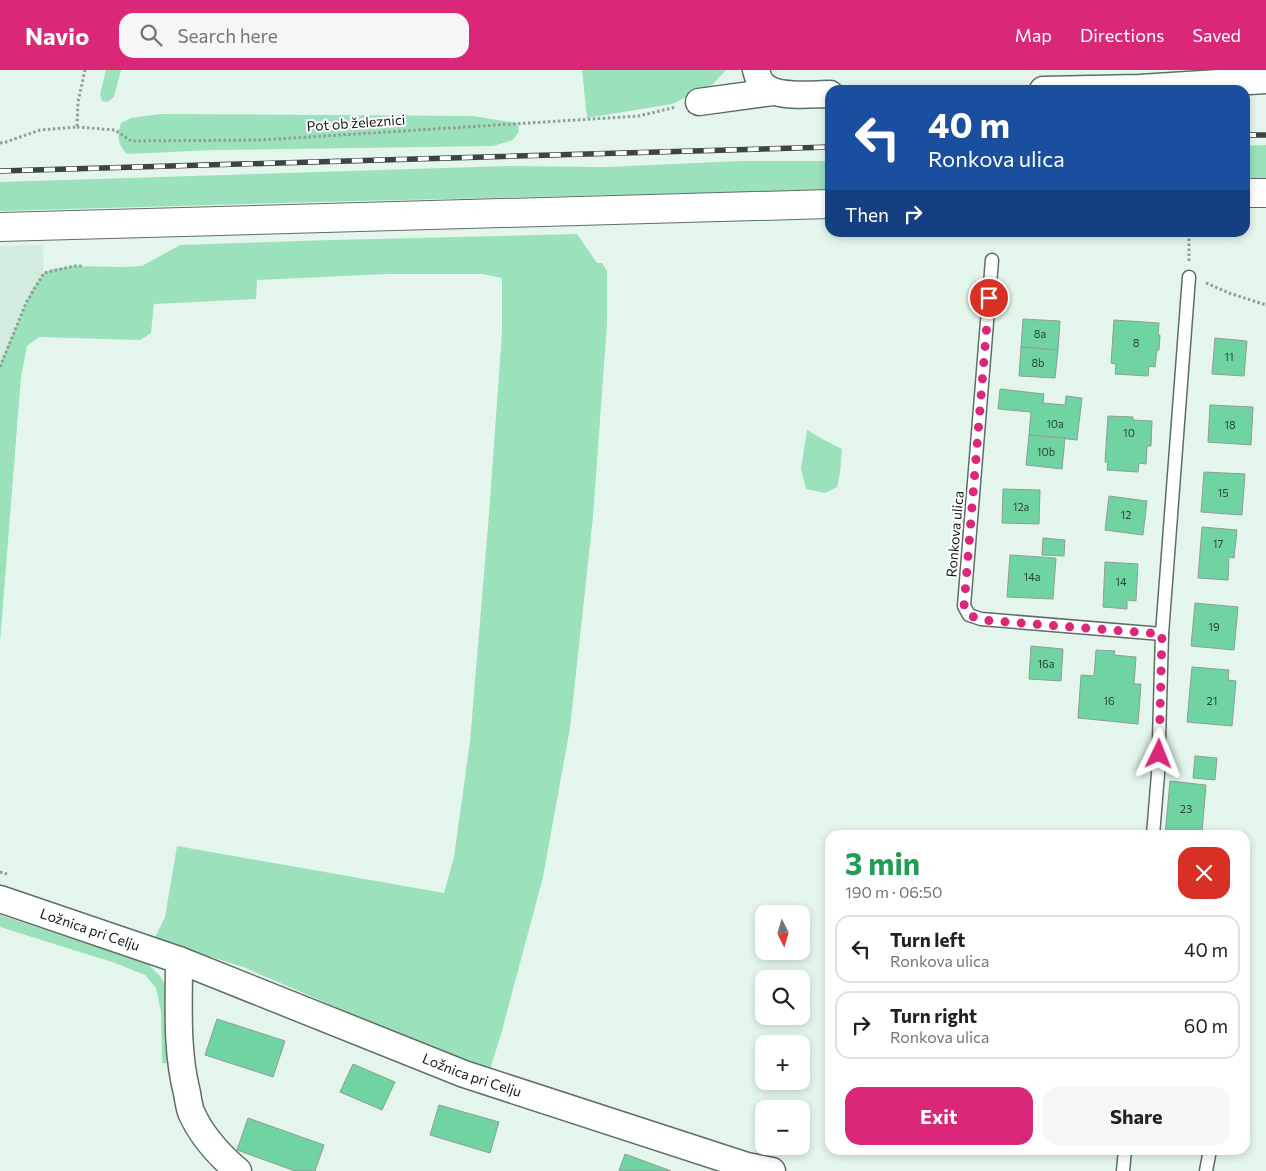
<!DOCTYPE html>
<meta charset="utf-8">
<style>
:root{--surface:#fff;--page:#f6f6f6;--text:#202124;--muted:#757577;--line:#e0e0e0;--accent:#db2777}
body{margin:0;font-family:Commissioner,sans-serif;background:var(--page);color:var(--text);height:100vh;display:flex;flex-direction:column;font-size:19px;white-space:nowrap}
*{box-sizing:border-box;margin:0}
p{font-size:16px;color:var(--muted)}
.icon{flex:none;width:28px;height:28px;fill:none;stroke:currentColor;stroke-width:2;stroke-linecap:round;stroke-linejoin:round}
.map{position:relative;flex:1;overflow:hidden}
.sheet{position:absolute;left:825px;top:760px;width:425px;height:325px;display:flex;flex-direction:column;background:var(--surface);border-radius:15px;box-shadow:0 2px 8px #0003}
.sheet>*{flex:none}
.hud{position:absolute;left:825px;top:15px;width:425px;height:152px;border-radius:15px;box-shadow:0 2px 8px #0003;background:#1a4fa0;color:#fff;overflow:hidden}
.needle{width:32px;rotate:175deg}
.controls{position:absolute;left:755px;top:835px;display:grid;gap:10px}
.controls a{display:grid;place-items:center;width:55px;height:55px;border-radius:10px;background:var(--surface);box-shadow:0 2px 8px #0003;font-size:25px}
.pin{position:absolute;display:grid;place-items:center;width:42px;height:42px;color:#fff;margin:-21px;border:2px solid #fff;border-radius:50%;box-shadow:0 1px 5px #0007}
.me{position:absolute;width:55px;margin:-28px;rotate:2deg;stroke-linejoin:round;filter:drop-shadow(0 0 4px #0008)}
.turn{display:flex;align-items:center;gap:18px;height:105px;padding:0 20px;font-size:22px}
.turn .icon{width:65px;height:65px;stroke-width:2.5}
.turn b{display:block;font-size:35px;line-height:42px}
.then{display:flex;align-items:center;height:48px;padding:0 20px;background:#0003;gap:10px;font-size:19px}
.round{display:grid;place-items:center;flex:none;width:52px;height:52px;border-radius:15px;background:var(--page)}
.headline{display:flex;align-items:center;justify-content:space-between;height:85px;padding:0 20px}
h1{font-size:30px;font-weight:700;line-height:38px;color:#1e9e55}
.action{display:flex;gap:10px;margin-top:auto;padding:10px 20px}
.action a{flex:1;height:58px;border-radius:15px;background:var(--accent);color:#fff;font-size:20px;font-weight:700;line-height:58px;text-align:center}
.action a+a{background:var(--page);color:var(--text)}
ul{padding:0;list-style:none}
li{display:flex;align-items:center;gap:15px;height:68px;margin:0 10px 8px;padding:0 10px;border:2px solid var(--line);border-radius:15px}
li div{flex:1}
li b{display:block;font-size:19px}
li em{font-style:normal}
header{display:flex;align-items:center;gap:30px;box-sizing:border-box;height:70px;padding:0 25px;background:var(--accent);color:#fff}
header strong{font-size:24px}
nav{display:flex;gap:28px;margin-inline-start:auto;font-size:18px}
.search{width:350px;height:45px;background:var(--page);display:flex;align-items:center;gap:12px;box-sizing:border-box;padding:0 18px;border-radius:15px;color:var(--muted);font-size:19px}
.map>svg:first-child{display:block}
.built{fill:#d2ecdd}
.green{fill:#9ae1bc}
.building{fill:#6fd3a2;stroke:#8e9f95}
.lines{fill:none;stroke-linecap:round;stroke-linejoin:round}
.service-casing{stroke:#5e6e65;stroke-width:15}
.minor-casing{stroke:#5e6e65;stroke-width:29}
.primary-casing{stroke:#5e6e65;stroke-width:30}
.path{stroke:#909e96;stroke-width:3;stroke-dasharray:2.5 2.5;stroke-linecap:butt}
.service{stroke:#fff;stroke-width:12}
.minor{stroke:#fff;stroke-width:26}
.primary{stroke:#fff;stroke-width:28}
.rail-casing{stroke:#3c4540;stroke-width:5.5}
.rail{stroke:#fff;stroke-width:4;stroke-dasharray:11;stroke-linecap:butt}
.route{stroke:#db2777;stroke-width:9;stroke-dasharray:0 16.2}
.labels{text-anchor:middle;stroke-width:4;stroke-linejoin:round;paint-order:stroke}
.number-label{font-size:11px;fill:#294738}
.street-label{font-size:14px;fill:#121815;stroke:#fff}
</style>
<header>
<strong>Navio</strong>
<div class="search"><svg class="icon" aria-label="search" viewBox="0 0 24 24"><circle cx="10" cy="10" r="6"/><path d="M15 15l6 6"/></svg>Search here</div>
<nav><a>Map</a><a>Directions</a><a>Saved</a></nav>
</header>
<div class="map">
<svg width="1266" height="1101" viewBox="0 0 1266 1101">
<rect width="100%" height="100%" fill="#e4f6ec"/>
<polygon class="built" points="43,175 44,203 32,219 0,294 0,176"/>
<g class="green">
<polygon points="106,0 121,0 114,27 108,32 102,31 100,24"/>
<polygon points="582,0 726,0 712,15 672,34 587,48"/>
<path d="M161,44l312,2 44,7 2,8 -6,9 -20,6 -280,4 -86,4c-10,-11 -10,-18 -6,-31l10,-5z"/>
<polygon points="1266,75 1266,108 1245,109 1245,76"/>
<polygon points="741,91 830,91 830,120 318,132 0,141 0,112 507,96 607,97"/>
<polygon points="577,164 597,193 602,193 607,201 607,253 593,447 570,658 543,807 500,968 489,1002 433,979 243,897 154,869 165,847 177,776 444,823 454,787 470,671 489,444 502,263 502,208 482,204 386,204 257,210 256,229 154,234 151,263 140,270 39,267 27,276 21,307 0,572 0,294 32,219 44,203 52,199 74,196 124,197 142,196 180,175 332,170"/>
<polygon points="807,360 824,370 842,379 840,403 837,417 825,423 806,419 801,399"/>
<polygon points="0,845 147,893 160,906 169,922 174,994 162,993 161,942 156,918 145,905 115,893 0,857"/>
</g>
<g class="building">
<polygon points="1023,249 1060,251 1058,280 1021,277"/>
<polygon points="1114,250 1159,253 1158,265 1160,265 1159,280 1157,280 1155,297 1149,296 1148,306 1115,304 1116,294 1111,293"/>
<polygon points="1215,268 1247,271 1244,306 1212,304"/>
<polygon points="1021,277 1058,280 1055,308 1019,306"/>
<polygon points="1000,319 1044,324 1043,333 1065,335 1066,326 1082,328 1077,370 1029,365 1031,342 998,339"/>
<polygon points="1210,335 1253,337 1251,375 1208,372"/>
<polygon points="1108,346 1133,347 1133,350 1152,351 1151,376 1147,376 1146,394 1139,393 1138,402 1107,400 1108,392 1105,392"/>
<polygon points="1029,365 1065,368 1062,399 1026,395"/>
<polygon points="1204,402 1245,404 1242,445 1201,442"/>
<polygon points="1003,419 1040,420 1039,454 1002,453"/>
<polygon points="1109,426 1147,431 1143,465 1105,460"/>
<polygon points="1202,457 1237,460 1234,488 1229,487 1228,510 1198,508"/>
<polygon points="1043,468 1065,470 1064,486 1042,485"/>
<polygon points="1010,485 1056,488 1053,529 1007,527"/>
<polygon points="1105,492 1138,494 1136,531 1127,530 1127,539 1103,537"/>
<polygon points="1195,533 1238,537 1234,580 1191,576"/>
<polygon points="1031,576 1063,579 1061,611 1029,609"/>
<polygon points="1096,580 1115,581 1114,585 1136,587 1134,614 1141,614 1138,654 1078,648 1081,605 1094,606"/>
<polygon points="1192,597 1229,600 1228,610 1236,611 1232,656 1187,652"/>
<polygon points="1195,686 1217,688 1215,710 1193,708"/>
<polygon points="1170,711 1206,715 1202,763 1194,762 1194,765 1165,765"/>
<polygon points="217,949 285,971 273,1007 205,985"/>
<polygon points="353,994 395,1012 382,1040 340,1022"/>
<polygon points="439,1035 499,1052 490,1083 430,1065"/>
<polygon points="248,1048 324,1075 315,1101 295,1101 237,1080"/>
<polygon points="625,1084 671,1101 619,1101"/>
</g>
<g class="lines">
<defs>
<g id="service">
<polyline points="992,190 964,536 969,545 981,549 1162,564"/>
<polyline points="1153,765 1158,704 1162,564 1189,207"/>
<polyline points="1123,1101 1125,1080"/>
<polyline points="1206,1101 1210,1080"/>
</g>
<g id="minor">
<path d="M756,0c1,3 2,8 4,11 11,19 51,13 70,13"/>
<polyline points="1043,20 1140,18 1266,10"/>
<polyline points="699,32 773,22"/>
<path id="s1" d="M0,829l179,61 285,114 283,92 25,5"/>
<path d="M179,890c0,44 -3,90 8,133 1,6 2,13 4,19 10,23 28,43 47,59"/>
</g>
<g id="primary">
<polyline points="1245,123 1266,123"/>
<polyline points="0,157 830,134"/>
</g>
</defs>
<use href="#service" class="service-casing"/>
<use href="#minor" class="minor-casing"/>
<use href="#primary" class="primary-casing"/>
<g class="path">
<polyline points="77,57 115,60 131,71 261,70 639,46 676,37"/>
<polyline points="0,73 6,72 40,60 77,57 78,32 85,0"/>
<polyline points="1189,191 1189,162"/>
<polyline points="1206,213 1229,223 1266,235"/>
<polyline points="0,297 26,233 44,203 74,196 84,196"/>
<polyline points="0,802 7,804"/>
</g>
<use href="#service" class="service"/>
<use href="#minor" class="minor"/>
<use href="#primary" class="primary"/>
<defs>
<g id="rail">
<polyline points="1245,65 1266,65"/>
<polyline points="0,101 830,77"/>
</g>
</defs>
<use href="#rail" class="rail-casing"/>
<use href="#rail" class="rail"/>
</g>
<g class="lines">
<polyline class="route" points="989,228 964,536 969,545 981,550 1162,564 1159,684"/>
</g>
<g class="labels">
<g class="number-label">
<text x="1040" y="268">8a</text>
<text x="1136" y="277">8</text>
<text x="1229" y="291">11</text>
<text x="1038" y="297">8b</text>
<text x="1055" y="358">10a</text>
<text x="1230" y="359">18</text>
<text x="1129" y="367">10</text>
<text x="1046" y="386">10b</text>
<text x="1223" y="427">15</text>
<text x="1021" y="441">12a</text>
<text x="1126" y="449">12</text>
<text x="1218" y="478">17</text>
<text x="1032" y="511">14a</text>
<text x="1121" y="516">14</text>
<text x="1214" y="561">19</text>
<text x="1046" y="598">16a</text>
<text x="1109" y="635">16</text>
<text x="1212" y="635">21</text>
<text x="1186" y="743">23</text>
</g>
<g class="street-label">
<text transform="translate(356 53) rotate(-4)" y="5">Pot ob železnici</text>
<text transform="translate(955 464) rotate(-85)" y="5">Ronkova ulica</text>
<text dy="5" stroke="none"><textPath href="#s1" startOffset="95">Ložnica pri Celju</textPath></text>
<text dy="5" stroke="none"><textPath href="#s1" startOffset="504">Ložnica pri Celju</textPath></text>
</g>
</g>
</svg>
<div class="controls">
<a><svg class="needle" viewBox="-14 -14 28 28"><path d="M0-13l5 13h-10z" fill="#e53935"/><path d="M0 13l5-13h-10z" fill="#757577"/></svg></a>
<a><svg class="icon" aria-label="search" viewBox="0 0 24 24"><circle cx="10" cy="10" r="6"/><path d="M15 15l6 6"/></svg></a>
<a>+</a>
<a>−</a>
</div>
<div class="pin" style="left:989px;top:228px;background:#d93025"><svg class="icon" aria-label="arrive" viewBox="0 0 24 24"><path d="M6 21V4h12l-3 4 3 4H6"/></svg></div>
<svg class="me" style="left:1159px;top:684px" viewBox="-20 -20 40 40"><path d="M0-17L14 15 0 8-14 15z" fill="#db2777" stroke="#fff" stroke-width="4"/></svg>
<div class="hud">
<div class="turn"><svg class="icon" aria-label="left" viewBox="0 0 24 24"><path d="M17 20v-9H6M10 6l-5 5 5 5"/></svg><div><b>40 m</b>Ronkova ulica</div></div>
<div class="then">Then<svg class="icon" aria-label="right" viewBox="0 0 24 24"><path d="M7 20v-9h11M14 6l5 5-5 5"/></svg></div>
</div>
<section class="sheet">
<div class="headline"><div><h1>3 min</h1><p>190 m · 06:50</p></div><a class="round" style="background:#d93025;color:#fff"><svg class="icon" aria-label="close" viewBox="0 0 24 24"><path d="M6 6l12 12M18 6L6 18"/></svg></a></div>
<ul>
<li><svg class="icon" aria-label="left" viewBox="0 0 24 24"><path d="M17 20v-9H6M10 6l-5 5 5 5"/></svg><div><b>Turn left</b><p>Ronkova ulica</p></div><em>40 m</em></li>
<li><svg class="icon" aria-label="right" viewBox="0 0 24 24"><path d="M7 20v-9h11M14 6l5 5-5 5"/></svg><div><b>Turn right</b><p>Ronkova ulica</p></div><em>60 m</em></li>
</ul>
<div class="action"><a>Exit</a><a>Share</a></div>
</section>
</div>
